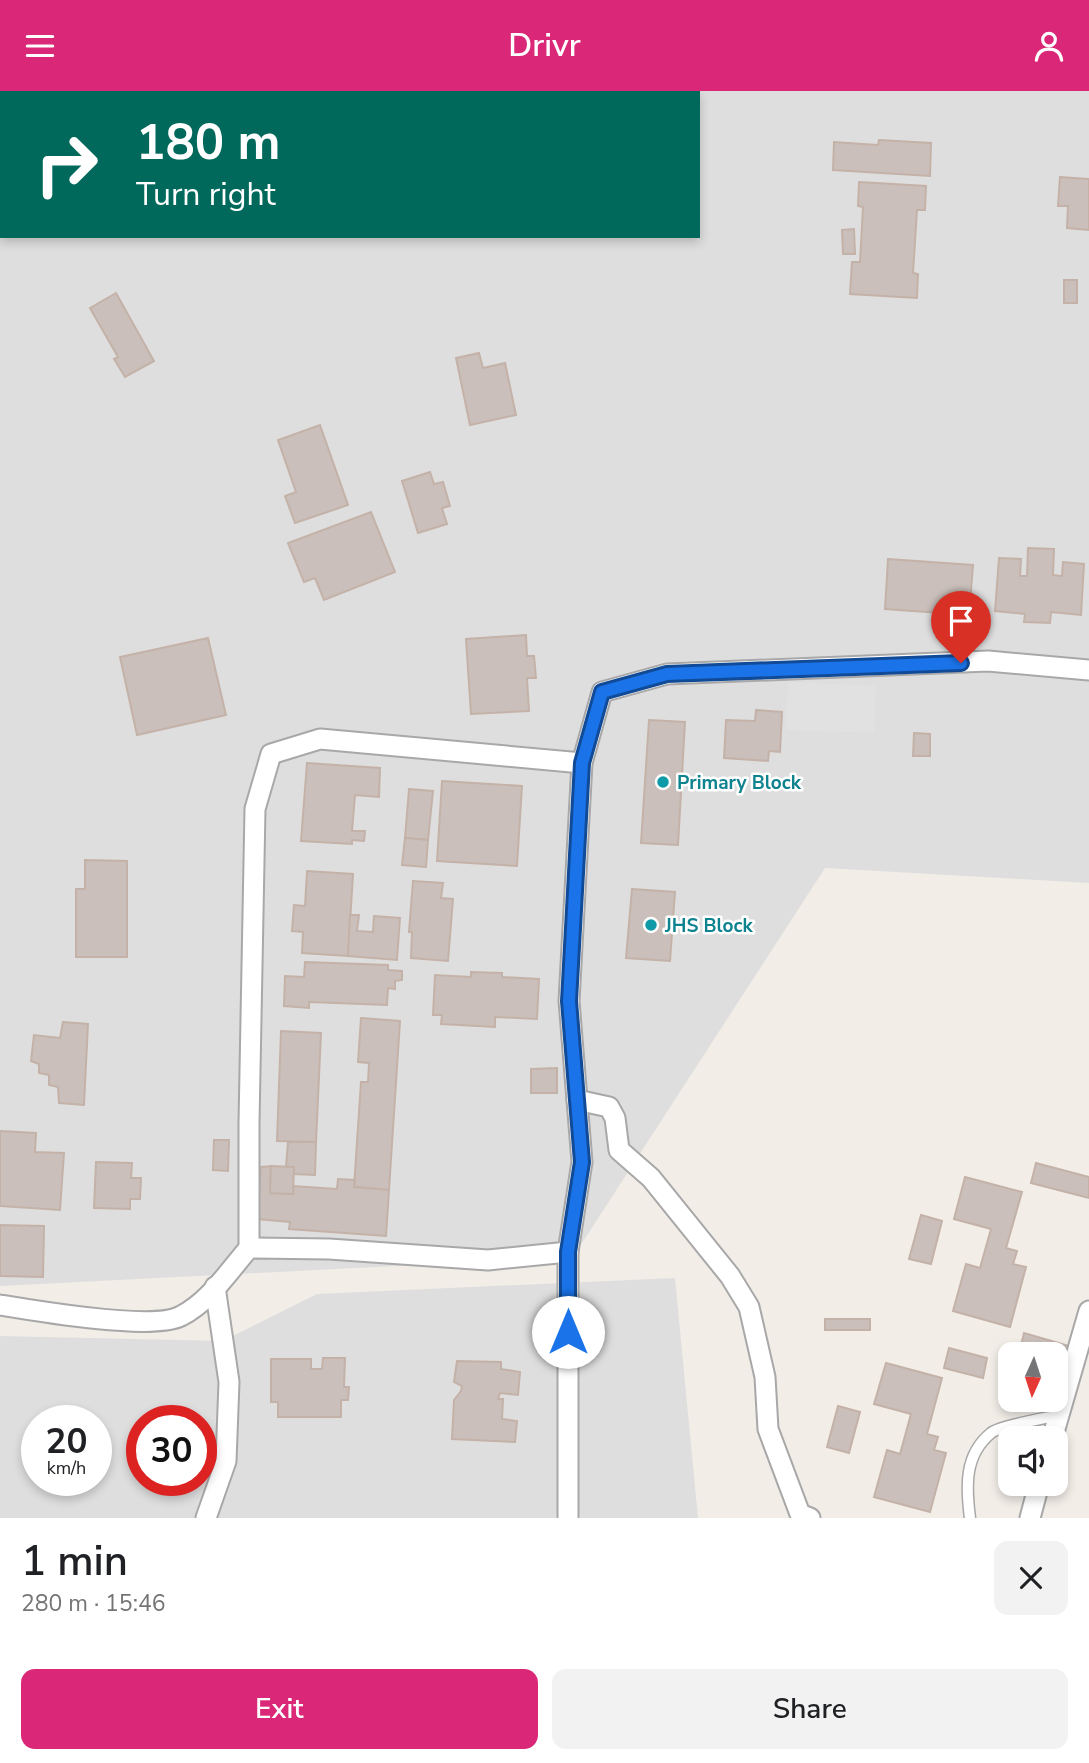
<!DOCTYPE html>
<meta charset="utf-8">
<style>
:root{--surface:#fff;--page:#f2f2f2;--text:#202124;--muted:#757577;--accent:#db2777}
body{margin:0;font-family:"Nunito Sans",sans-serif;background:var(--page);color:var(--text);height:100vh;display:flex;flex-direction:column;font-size:26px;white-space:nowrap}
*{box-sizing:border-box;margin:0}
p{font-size:23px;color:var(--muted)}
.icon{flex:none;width:38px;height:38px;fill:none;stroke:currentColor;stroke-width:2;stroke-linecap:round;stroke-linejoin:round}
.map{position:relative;height:1427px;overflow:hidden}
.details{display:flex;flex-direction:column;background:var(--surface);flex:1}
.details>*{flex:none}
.guide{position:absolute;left:0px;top:0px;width:700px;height:147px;box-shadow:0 4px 10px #0003;background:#00695c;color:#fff;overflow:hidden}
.needle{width:46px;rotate:183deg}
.buttons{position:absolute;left:998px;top:1251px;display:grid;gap:14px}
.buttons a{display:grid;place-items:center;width:70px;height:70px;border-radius:14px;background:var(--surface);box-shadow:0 4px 10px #0003;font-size:35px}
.speed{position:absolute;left:21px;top:1314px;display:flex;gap:14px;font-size:35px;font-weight:700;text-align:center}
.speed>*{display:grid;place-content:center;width:91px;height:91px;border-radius:50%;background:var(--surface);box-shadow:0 4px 10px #0003;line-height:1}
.speed small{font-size:18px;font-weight:400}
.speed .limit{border:10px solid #d22;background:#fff;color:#111}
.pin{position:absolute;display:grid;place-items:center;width:60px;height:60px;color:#fff;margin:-72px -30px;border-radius:50% 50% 50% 0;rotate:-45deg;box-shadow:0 0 7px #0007}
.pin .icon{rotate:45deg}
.me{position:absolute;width:77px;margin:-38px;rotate:0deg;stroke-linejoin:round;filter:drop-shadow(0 0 5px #0008)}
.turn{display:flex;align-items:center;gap:24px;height:147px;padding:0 21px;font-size:32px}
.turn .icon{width:91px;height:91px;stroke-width:2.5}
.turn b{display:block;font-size:49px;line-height:60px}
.round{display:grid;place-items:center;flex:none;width:74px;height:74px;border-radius:14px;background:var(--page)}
.headline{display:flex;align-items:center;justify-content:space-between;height:119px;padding:0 21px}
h1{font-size:42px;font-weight:600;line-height:52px}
.action{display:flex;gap:14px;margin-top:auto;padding:14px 21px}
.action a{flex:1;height:80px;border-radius:14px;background:var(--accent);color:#fff;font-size:28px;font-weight:600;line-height:80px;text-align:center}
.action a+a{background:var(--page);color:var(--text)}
header{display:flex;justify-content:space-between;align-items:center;height:91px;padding:0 21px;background:var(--accent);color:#fff;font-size:32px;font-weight:600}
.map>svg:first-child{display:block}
.residential{fill:#dfdede;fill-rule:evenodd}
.parking{fill:#e1e1e1}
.building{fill:#cabfba;stroke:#c4b2a8;stroke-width:2}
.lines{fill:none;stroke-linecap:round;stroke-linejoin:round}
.lane-casing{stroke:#a8a8a8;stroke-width:13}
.street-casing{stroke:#a8a8a8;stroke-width:23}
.lane{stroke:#fff;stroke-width:10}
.street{stroke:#fff;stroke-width:19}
.route-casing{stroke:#114b97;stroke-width:18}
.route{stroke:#1a73e8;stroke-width:12}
.culture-dot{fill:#0f9aa8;stroke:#fff;stroke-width:2.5}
.labels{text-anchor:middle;stroke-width:5;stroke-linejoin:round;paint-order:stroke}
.culture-label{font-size:19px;font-weight:bold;fill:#0d838f;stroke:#fff;text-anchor:start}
</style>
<header><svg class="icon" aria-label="menu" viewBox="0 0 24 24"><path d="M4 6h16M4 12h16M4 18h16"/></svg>Drivr<svg class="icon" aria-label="person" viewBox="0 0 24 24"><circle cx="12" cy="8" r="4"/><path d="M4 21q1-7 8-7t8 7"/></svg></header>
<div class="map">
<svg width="1089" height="1427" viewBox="0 0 1089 1427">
<rect width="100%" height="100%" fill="#f2ede7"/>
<g class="residential">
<path d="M0,0h1089v792l-264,-15 -252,389 -573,29zM2,2h696v143h-696z"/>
<path d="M675,1187l23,240h-698v-182l223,5 94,-47zM37,1330h59v60h-59zM142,1330h59v60h-59z"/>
</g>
<polygon class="parking" points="788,591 876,595 874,642 786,639"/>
<g class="building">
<polygon points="879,49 931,52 930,85 833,79 834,51 878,54"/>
<polygon points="1060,86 1089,88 1089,139 1067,137 1068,115 1058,115"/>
<polygon points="859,91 926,95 925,119 917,119 913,182 918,183 917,207 850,203 852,171 860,171 863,116 858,115"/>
<polygon points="854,138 855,163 843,163 842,139"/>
<rect x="1064" y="189" width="13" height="23"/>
<polygon points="116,202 154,270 125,286 114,268 118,266 90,217"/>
<polygon points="479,262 483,277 505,272 516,324 470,334 456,267"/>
<polygon points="320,334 348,414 295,432 285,405 296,401 278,349"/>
<polygon points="430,381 434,393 443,391 450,415 442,417 447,433 418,442 402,390"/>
<polygon points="371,421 395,481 324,509 315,487 304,491 288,452"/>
<polygon points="1028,457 1054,458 1053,484 1062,485 1063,471 1084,473 1081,524 1051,521 1050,532 1024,531 1025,523 995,520 999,467 1021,468 1020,485 1027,485"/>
<polygon points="888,468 973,474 969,524 885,518"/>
<polygon points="526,544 527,565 534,565 536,587 527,587 529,620 471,623 466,548"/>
<polygon points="208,547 226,624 137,644 120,566"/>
<polygon points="756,619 782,621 780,661 769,660 768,670 724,667 726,629 755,630"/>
<polygon points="649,629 685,631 678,754 641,752"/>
<polygon points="914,642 930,643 930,665 913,665"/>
<polygon points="307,672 380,677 379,706 355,704 352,740 365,740 364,750 352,749 352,753 301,750"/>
<polygon points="442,690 522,695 517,775 437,770"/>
<polygon points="409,698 433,700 428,749 405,747"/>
<polygon points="405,747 428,749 426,776 402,774"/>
<polygon points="85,769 127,770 127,866 76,866 76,798 85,798"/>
<polygon points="307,780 353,783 348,865 302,862 303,841 292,840 294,814 305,815"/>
<polygon points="413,790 443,792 441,807 453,808 448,870 411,867 412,841 409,841"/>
<polygon points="632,798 675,801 670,870 626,867"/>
<polygon points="350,824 359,824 357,840 373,841 374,825 400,827 397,869 348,865"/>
<polygon points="305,871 388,874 388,879 402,880 402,889 395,890 395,898 388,897 387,914 309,911 309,917 284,915 285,885 304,886"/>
<polygon points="471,881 502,882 502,886 539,888 537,928 495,926 495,936 441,933 442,924 433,924 435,884 471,886"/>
<polygon points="361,927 400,930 389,1099 354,1096 361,991 368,991 369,972 358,971"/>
<polygon points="63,931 88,933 84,1014 59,1012 58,996 49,994 49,984 39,982 39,973 31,970 34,944 60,947"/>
<polygon points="281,940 321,942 316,1051 277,1050"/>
<polygon points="557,977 557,1002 531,1002 531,978"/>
<polygon points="0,1040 36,1042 35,1061 64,1062 60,1119 0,1115"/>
<polygon points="214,1049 229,1049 228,1080 213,1079"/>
<polygon points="288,1051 316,1051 315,1084 293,1083 294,1076 286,1076"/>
<polygon points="96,1071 132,1072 131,1087 141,1087 140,1108 130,1108 130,1118 94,1117"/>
<polygon points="1036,1072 1089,1086 1089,1107 1031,1092"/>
<polygon points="271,1075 270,1102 293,1103 293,1095 337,1098 338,1088 355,1089 354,1096 389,1099 386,1145 289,1138 290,1131 257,1128 261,1076"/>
<polygon points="271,1075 294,1076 293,1103 270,1102"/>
<polygon points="965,1086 1022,1101 1006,1157 1017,1160 1013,1173 1026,1176 1010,1236 953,1220 966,1173 980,1177 991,1138 954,1128"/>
<polygon points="921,1124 942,1130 931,1173 909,1168"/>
<polygon points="0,1134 44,1135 43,1186 0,1185"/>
<rect x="825" y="1228" width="45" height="11"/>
<polygon points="1024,1242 1072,1256 1067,1276 1055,1273 1055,1264 1019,1263"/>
<polygon points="949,1257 987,1267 983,1287 944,1277"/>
<polygon points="323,1267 345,1267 344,1296 349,1296 348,1309 341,1309 341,1326 278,1326 278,1311 271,1311 271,1268 311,1268 311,1278 322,1278"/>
<polygon points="457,1270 501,1271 501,1278 520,1281 518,1304 500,1302 498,1308 503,1308 502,1328 517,1330 515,1351 452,1348 454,1309 461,1300 462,1295 454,1291"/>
<polygon points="886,1272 942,1287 927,1343 938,1346 934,1359 946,1362 930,1421 874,1406 887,1359 900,1363 911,1323 874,1313"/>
<polygon points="838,1315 860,1321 849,1362 827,1356"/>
</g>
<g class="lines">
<defs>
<path id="lane" d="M970,1427c-4,-31 -6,-63 21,-85 8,-7 55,-15 68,-18"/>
<g id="street">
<polyline points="577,1009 609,1016 615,1027 619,1059 651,1087 730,1185 749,1216 765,1286 768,1338 800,1423 810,1427"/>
<polyline points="249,1157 249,1032 255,718 271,663 320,648 582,672"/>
<path d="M0,1214c36,6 153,26 181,11 28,-14 48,-45 68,-68l80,1 159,11 80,-8 14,-90 -13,-161 13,-238 20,-71 65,-18 321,-13 101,9"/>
<polyline points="1052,1348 1089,1220"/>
<polyline points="206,1427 226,1370 229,1291 215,1196"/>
<polyline points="568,1427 568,1161"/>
<polyline points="1030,1427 1039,1393"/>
</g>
</defs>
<use href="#lane" class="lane-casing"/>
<use href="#street" class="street-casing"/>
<use href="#lane" class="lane"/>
<use href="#street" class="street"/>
</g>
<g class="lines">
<defs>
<polyline id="route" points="568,1241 568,1161 582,1071 569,910 582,672 602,601 667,583 961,572"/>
</defs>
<use href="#route" class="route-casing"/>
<use href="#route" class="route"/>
</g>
<g class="culture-dot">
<circle cx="663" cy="691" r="7"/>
<circle cx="651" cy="834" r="7"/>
</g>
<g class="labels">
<g class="culture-label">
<text x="677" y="698">Primary Block</text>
<text x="665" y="841">JHS Block</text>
</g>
</g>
</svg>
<div class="buttons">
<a><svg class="needle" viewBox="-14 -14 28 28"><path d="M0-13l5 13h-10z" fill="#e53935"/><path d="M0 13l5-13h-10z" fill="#757577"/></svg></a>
<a><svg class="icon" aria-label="sound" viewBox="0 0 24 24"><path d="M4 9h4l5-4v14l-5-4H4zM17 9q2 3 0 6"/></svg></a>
</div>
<div class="speed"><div>20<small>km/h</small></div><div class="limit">30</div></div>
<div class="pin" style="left:961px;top:572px;background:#d93025"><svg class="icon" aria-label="arrive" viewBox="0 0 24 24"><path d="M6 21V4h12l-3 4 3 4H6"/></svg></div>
<svg class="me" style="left:568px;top:1241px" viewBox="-20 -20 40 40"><circle r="19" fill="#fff"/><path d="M0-13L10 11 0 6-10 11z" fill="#1a73e8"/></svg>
<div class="guide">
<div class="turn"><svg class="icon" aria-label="right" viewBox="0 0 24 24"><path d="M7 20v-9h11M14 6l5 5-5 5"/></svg><div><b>180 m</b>Turn right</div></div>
</div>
</div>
<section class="details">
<div class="headline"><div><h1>1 min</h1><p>280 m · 15:46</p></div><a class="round"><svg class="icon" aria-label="close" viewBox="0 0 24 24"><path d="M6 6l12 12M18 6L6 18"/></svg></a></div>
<div class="action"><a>Exit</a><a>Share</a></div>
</section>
